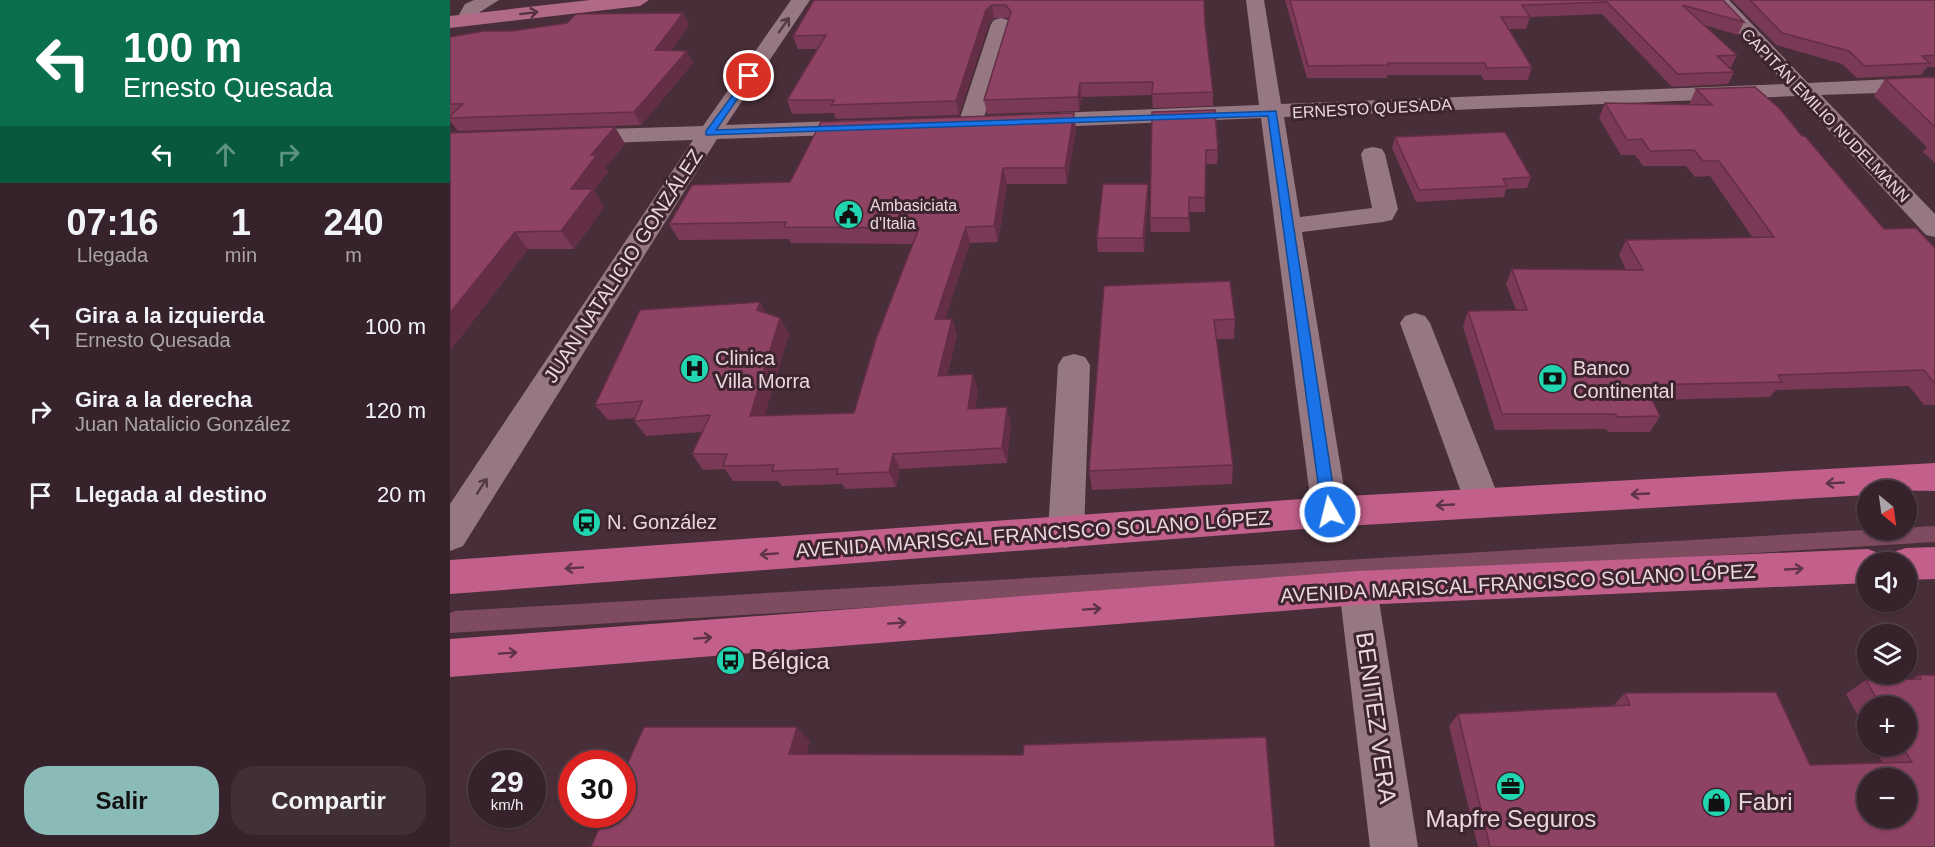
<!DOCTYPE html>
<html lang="es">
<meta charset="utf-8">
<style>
:root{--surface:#36222a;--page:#412f36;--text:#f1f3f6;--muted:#aaa4a8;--line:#503f47;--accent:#8bbbb9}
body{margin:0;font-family:Helvetica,sans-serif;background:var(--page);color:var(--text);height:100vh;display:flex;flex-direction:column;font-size:22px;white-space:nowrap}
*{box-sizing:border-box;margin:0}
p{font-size:20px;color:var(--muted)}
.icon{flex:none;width:33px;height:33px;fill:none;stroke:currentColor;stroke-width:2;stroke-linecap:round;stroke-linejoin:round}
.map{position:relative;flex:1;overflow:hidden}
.sheet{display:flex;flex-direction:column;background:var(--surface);width:450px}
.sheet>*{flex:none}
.hud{background:#0b6e4f;color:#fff;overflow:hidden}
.needle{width:39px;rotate:151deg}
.controls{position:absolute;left:1407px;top:480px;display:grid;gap:12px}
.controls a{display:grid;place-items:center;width:60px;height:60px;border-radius:50%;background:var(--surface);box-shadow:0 2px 4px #0004,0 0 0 2px var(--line);font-size:30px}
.speed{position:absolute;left:18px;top:750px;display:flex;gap:12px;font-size:30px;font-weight:700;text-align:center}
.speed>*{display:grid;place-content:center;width:78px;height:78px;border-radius:50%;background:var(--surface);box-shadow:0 2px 4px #0004,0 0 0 2px var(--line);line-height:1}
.speed small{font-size:15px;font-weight:400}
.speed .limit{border:9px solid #d22;background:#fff;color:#111}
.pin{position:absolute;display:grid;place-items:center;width:51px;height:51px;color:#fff;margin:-26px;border:3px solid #fff;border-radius:50%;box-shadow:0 2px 6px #0007}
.me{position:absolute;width:66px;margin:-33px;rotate:352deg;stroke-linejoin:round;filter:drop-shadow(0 0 4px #0008)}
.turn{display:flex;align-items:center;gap:21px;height:126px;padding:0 24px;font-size:27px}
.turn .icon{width:78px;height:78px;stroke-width:2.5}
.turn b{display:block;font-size:42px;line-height:51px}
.lanes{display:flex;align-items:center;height:57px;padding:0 24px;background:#0003;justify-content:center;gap:30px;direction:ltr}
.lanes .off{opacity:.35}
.eta{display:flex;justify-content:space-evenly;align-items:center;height:102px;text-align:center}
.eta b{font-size:36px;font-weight:700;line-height:42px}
.cta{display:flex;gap:12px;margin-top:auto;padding:12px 24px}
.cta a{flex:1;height:69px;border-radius:24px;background:var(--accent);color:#111;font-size:24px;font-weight:700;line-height:69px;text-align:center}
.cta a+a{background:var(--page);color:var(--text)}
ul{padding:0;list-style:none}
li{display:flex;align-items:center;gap:18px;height:84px;padding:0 24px}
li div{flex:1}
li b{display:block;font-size:22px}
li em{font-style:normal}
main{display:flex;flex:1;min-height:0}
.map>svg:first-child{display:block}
.green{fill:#7f4b61}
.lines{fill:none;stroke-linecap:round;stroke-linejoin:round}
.minor{fill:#967883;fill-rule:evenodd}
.major{fill:#b06a88;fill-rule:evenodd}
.highway{fill:#c2608b;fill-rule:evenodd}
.wall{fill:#7a3956}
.shaded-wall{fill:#632e46}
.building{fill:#8e4264;stroke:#632e46;stroke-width:1.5;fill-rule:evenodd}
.oneway{stroke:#543240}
.oneway2{stroke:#533943}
.oneway3{stroke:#5e3345}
.route{fill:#1a73e8;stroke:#114b97;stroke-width:1.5}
.labels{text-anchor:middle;stroke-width:6;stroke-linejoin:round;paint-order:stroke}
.far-street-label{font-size:16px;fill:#ead8df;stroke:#3d242e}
.far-poi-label{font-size:16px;fill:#ead8df;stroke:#3d242e;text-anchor:start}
.street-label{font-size:20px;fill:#ead8df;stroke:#3d242e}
.poi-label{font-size:20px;fill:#ead8df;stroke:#3d242e;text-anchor:start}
.near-poi-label{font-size:24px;fill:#ead8df;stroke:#3d242e;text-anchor:start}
.near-street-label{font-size:24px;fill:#ead8df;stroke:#3d242e}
</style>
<main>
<section class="sheet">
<div class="hud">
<div class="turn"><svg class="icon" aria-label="left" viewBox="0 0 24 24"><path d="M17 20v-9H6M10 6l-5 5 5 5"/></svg><div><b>100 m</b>Ernesto Quesada</div></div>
<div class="lanes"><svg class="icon" aria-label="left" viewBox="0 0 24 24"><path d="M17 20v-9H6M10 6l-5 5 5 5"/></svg><svg class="icon off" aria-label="ahead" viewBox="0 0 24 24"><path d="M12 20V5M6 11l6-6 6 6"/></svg><svg class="icon off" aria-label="right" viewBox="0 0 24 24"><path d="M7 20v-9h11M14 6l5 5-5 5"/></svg></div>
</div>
<div class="eta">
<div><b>07:16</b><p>Llegada</p></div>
<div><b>1</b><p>min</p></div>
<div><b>240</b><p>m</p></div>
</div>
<ul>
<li><svg class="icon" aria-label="left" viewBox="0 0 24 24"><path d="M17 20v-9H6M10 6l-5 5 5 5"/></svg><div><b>Gira a la izquierda</b><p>Ernesto Quesada</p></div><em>100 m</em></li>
<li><svg class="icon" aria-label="right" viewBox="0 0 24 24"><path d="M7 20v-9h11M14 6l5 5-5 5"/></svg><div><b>Gira a la derecha</b><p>Juan Natalicio González</p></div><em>120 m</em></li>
<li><svg class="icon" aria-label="arrive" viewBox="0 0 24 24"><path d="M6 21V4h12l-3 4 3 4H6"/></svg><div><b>Llegada al destino</b></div><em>20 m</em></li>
</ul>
<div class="cta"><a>Salir</a><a>Compartir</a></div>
</section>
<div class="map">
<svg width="1485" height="847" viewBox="0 0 1485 847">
<rect width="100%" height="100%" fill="#482e38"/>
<polygon class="green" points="1485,526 1485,542 0,633 0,613 5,611"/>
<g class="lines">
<g class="minor">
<polygon points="24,0 49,0 30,12 23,24 9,24 6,20 15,4"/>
<polygon points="341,0 360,0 276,125 412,120 420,122 424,127 420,132 412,134 267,139 13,546 0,551 0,504 243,140 125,144 117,142 113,137 117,132 125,130 253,126"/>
<polygon points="796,0 814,0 831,104 1335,84 1259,0 1279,0 1358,83 1485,77 1485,91 1371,95 1485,214 1485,237 1476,235 1347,96 834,117 850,217 922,208 911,154 914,149 923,147 932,149 935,154 948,209 942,220 933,222 852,232 898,512 893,523 880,527 867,523 862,512 811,118 580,128 572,126 569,121 572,116 580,114 809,105"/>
<polygon points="551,18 558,20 561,24 532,124 528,129 512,129 508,124 541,24 544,20"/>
<polygon points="965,313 975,316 980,323 1051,503 1046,513 1033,518 1020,513 1015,503 950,323 955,316"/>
<polygon points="624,354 635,357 640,365 634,532 629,543 616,548 603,543 598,532 608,365 613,357"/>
<polygon points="908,571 922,576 927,588 968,847 920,847 889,588 894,576"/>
</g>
<polygon class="major" points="140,0 199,0 190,6 0,28 0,16"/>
<g class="highway">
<polygon points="1485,463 1485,491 1418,490 1418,495 880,527 0,594 0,560 880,497"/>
<polygon points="1485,547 1485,579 1456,580 1456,562 1438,562 1443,552 1456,548"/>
<polygon points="1418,549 1431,554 1435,562 1418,562 1418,583 908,605 0,677 0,639 908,571"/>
</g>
</g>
<g class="wall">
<polygon points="364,0 754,0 755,24 763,92 763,106 703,108 702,95 632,97 629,111 537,114 534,100 559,19 558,18 544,18 539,23 509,115 386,119 384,113 342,114 337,100 368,49 348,49 343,36"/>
<polygon points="835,0 1273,0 1294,22 1288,35 1254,25 1287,55 1281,67 1280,68 1284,72 1278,84 1222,87 1152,14 1080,17 1076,29 1059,29 1082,67 1078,80 1034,80 1031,75 937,75 937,78 857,78"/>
<polygon points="1282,0 1485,0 1485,67 1477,67 1471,75 1407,78 1392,64 1326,45"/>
<polygon points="233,13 239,25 221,51 243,63 191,125 8,131 0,121 0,37"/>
<polygon points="1485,77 1485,163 1473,152 1477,147 1424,96 1435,79"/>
<polygon points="1246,89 1352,136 1434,229 1485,248 1485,405 1474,405 1459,386 1326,390 1320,397 1202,400 1210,416 1200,432 1158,432 1156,429 1045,430 1013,327 1018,311 1066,310 1056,284 1062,269 1176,270 1169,255 1176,240 1303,238 1260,176 1245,177 1236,166 1193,166 1185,155 1171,155 1149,118 1155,103 1239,104"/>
<polygon points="765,110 768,150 767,164 755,164 755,212 739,212 740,232 701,232 700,218"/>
<polygon points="165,127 175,144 155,168 158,172 144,191 154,207 124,249 78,249 0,351 0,133"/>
<polygon points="626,129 617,184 557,184 548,242 520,243 495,319 502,319 507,335 497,376 528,390 525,408 561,423 557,463 450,469 446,487 395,489 392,484 332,486 328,481 283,481 275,469 253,470 242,454 252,432 196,436 184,421 185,418 158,420 145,405 316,313 330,318 339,334 314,416 404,413 463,244 341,243 339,239 229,240 219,224 340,182"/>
<polygon points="945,137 1081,177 1077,188 1056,189 1054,197 966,202 942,148"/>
<polygon points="698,184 698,199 694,252 648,252 647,238"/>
<polygon points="654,286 785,319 784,339 766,339 783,465 782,484 642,490 639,471"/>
<polygon points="1469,675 1485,675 1485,847 1028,847 999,726 1008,714 1163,706 1175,693 1360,765 1433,763 1423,746 1456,746 1456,706 1418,706 1418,734 1396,694 1416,680 1461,680"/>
</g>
<g class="shaded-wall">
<polygon points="542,5 544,18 539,23 509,115 506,101 536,10"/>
<polygon points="233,13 239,25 212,63 205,50"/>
<polygon points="237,51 243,63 191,125 184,112"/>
<polygon points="630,83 632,97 629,111 628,97"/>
<polygon points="624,113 626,129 617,184 615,168"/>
<polygon points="165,127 175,144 155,168 158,172 144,191 154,207 124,249 111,231 121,189 141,155"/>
<polygon points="553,168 557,184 548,242 544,226"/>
<polygon points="698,184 698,199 694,252 693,238"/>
<polygon points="516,227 520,243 490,335 485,319"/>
<polygon points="65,232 78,249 0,351 0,313"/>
<polygon points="310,302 319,318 307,310"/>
<polygon points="330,318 339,334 310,432 300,416"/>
<polygon points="502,319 507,335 493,392 488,376"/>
<polygon points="523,374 528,390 523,424 518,409"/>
<polygon points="557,407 561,423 557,463 552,448"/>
<polygon points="443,454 450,469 446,487 439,472"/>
<polygon points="347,727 360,741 353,766 339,754"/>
</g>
<g class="building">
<polygon points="364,0 754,0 755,24 763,92 702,94 703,82 630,83 628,97 534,100 561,12 556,5 542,5 536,10 506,101 381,105 384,100 337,100 376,35 343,36"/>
<polygon points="840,0 1273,0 1294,22 1232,5 1287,55 1267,56 1284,72 1228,74 1157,2 1072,5 1080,17 1051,17 1082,67 1037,68 1035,63 938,63 939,65 858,66"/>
<polygon points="1300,0 1485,0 1485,55 1472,56 1480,63 1415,66 1399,51 1332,33"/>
<polygon points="233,13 205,50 237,51 184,112 0,118 0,116 13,104 0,104 0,37 34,31 62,31 117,23 126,14"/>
<polygon points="1485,77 1485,127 1435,79"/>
<polygon points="1305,87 1330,109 1352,136 1355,136 1434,229 1466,228 1485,248 1485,384 1474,370 1328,375 1332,382 1195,385 1210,416 1167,417 1165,414 1052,414 1018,311 1077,310 1062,269 1193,270 1176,240 1324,237 1269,161 1253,161 1244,150 1200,151 1192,139 1177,140 1155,103 1262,105 1246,89"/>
<polygon points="765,110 768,150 756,150 755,198 739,197 739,218 700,218 702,112"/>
<polygon points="624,113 615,168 553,168 544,226 516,227 485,319 502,319 488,376 523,374 518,409 557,407 552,448 443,454 439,472 387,474 388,469 322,471 324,465 273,466 277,454 242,454 260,415 184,421 192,401 145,405 190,310 310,302 307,310 330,318 300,416 404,413 426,339 469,228 334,227 336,222 219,224 242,185 340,182 371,122"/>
<polygon points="165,127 141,155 147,155 121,189 143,189 111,231 65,232 0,313 0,133"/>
<polygon points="1055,132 1081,177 1053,179 1057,186 969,190 945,137"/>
<polygon points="653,184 698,184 693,238 647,238"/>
<polygon points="780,281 785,319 764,320 783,465 639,471 654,286"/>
<path d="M1469,675h16v172h-445l-32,-133 172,-9 -5,-12 151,-1 34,73 102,-3 -10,-16h4v-40h-25l-15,-26 55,-1zM1418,778h38v40h-38z"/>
<polygon points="194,727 347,727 339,754 573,755 574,745 816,737 825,847 141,847 155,814 172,814 172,776"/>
</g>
<defs><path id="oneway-shaft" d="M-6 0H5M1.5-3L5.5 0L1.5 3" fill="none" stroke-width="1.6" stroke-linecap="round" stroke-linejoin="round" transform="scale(1.5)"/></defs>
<use class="oneway" href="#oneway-shaft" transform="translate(79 13) rotate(-7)"/>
<g class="oneway2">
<use href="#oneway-shaft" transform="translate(334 25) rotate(-55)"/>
<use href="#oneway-shaft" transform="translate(32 486) rotate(-57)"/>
</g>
<g class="oneway3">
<use href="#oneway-shaft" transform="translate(1385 483) rotate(177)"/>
<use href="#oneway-shaft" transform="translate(1190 494) rotate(177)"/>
<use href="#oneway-shaft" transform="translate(995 505) rotate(177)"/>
<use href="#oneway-shaft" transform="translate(319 554) rotate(176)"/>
<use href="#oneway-shaft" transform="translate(124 568) rotate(176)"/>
<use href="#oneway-shaft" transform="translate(1344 569) rotate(-3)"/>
<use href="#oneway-shaft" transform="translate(642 609) rotate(-4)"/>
<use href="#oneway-shaft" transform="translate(447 623) rotate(-4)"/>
<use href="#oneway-shaft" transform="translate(253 638) rotate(-4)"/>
<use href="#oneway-shaft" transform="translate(58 653) rotate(-4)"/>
</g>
<polygon class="route" points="299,73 303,76 266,130 826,111 887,512 885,516 880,518 872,512 818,116 256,135 256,131"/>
<defs>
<symbol id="civic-disc" viewBox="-11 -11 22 22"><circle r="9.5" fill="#20d5b0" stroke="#3d242e"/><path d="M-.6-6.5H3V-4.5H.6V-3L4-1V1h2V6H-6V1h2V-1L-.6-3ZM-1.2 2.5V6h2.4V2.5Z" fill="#111"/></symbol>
<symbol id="hospital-disc" viewBox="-11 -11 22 22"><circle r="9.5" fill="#20d5b0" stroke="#3d242e"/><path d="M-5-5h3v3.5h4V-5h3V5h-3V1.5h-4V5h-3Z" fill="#111"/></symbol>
<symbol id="bank-disc" viewBox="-11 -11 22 22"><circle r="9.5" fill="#20d5b0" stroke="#3d242e"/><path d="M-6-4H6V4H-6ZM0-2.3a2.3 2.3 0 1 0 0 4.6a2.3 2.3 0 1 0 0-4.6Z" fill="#111"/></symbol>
<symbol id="bus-disc" viewBox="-11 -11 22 22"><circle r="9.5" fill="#20d5b0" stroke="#3d242e"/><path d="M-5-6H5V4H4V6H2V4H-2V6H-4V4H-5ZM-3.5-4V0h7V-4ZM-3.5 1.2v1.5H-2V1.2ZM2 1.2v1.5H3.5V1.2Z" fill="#111"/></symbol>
<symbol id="office-disc" viewBox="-11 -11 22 22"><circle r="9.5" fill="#20d5b0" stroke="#3d242e"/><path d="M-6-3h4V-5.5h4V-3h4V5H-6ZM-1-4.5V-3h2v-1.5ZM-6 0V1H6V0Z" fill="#111"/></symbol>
<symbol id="shop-disc" viewBox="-11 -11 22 22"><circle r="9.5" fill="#20d5b0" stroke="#3d242e"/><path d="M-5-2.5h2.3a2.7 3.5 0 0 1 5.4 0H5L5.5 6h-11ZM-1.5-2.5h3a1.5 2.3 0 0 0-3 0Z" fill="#111"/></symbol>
</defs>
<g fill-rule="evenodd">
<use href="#civic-disc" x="382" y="198" width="33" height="33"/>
<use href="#hospital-disc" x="228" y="352" width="33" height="33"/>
<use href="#bank-disc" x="1086" y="362" width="33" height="33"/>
<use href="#bus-disc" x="120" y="506" width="33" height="33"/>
<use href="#bus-disc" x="264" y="644" width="33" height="33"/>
<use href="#office-disc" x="1044" y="770" width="33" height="33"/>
<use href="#shop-disc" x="1250" y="786" width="33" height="33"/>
</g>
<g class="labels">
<g class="far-street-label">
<text transform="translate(922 108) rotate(-3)" y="6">ERNESTO QUESADA</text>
<text transform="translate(1376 115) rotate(46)" y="6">CAPITÁN EMILIO NUDELMANN</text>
</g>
<g class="far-poi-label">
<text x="420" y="211">Ambasiciata<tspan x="420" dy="18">d'Italia</tspan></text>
</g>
<g class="street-label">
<text transform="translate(173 266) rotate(-57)" y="7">JUAN NATALICIO GONZÁLEZ</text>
<text transform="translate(583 534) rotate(-4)" y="7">AVENIDA MARISCAL FRANCISCO SOLANO LÓPEZ</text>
<text transform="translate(1068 583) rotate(-3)" y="7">AVENIDA MARISCAL FRANCISCO SOLANO LÓPEZ</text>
</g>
<g class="poi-label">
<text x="265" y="365">Clinica<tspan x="265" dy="23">Villa Morra</tspan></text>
<text x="1123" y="375">Banco<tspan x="1123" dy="23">Continental</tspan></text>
<text x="157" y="529">N. González</text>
</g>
<g class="near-poi-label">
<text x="301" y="669">Bélgica</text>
<text x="1288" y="810">Fabri</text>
<text x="1061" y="827" text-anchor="middle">Mapfre Seguros</text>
</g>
<g class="near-street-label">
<text transform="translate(926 718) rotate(82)" y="8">BENITEZ VERA</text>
</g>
</g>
</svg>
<div class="controls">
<a><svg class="needle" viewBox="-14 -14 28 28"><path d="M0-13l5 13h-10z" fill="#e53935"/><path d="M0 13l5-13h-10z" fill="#aaa4a8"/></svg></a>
<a><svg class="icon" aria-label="sound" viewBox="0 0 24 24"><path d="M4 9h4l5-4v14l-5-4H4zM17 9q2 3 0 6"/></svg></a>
<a><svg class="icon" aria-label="layers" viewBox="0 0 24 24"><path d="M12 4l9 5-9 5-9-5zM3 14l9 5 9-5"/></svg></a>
<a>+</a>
<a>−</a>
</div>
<div class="speed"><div>29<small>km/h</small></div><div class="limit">30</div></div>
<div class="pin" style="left:299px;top:76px;background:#d93025"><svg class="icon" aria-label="arrive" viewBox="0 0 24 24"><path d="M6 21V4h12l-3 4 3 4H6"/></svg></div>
<svg class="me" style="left:880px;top:512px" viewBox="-20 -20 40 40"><circle r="17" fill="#1a73e8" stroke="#fff" stroke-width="3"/><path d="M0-11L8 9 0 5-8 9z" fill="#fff"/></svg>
</div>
</main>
